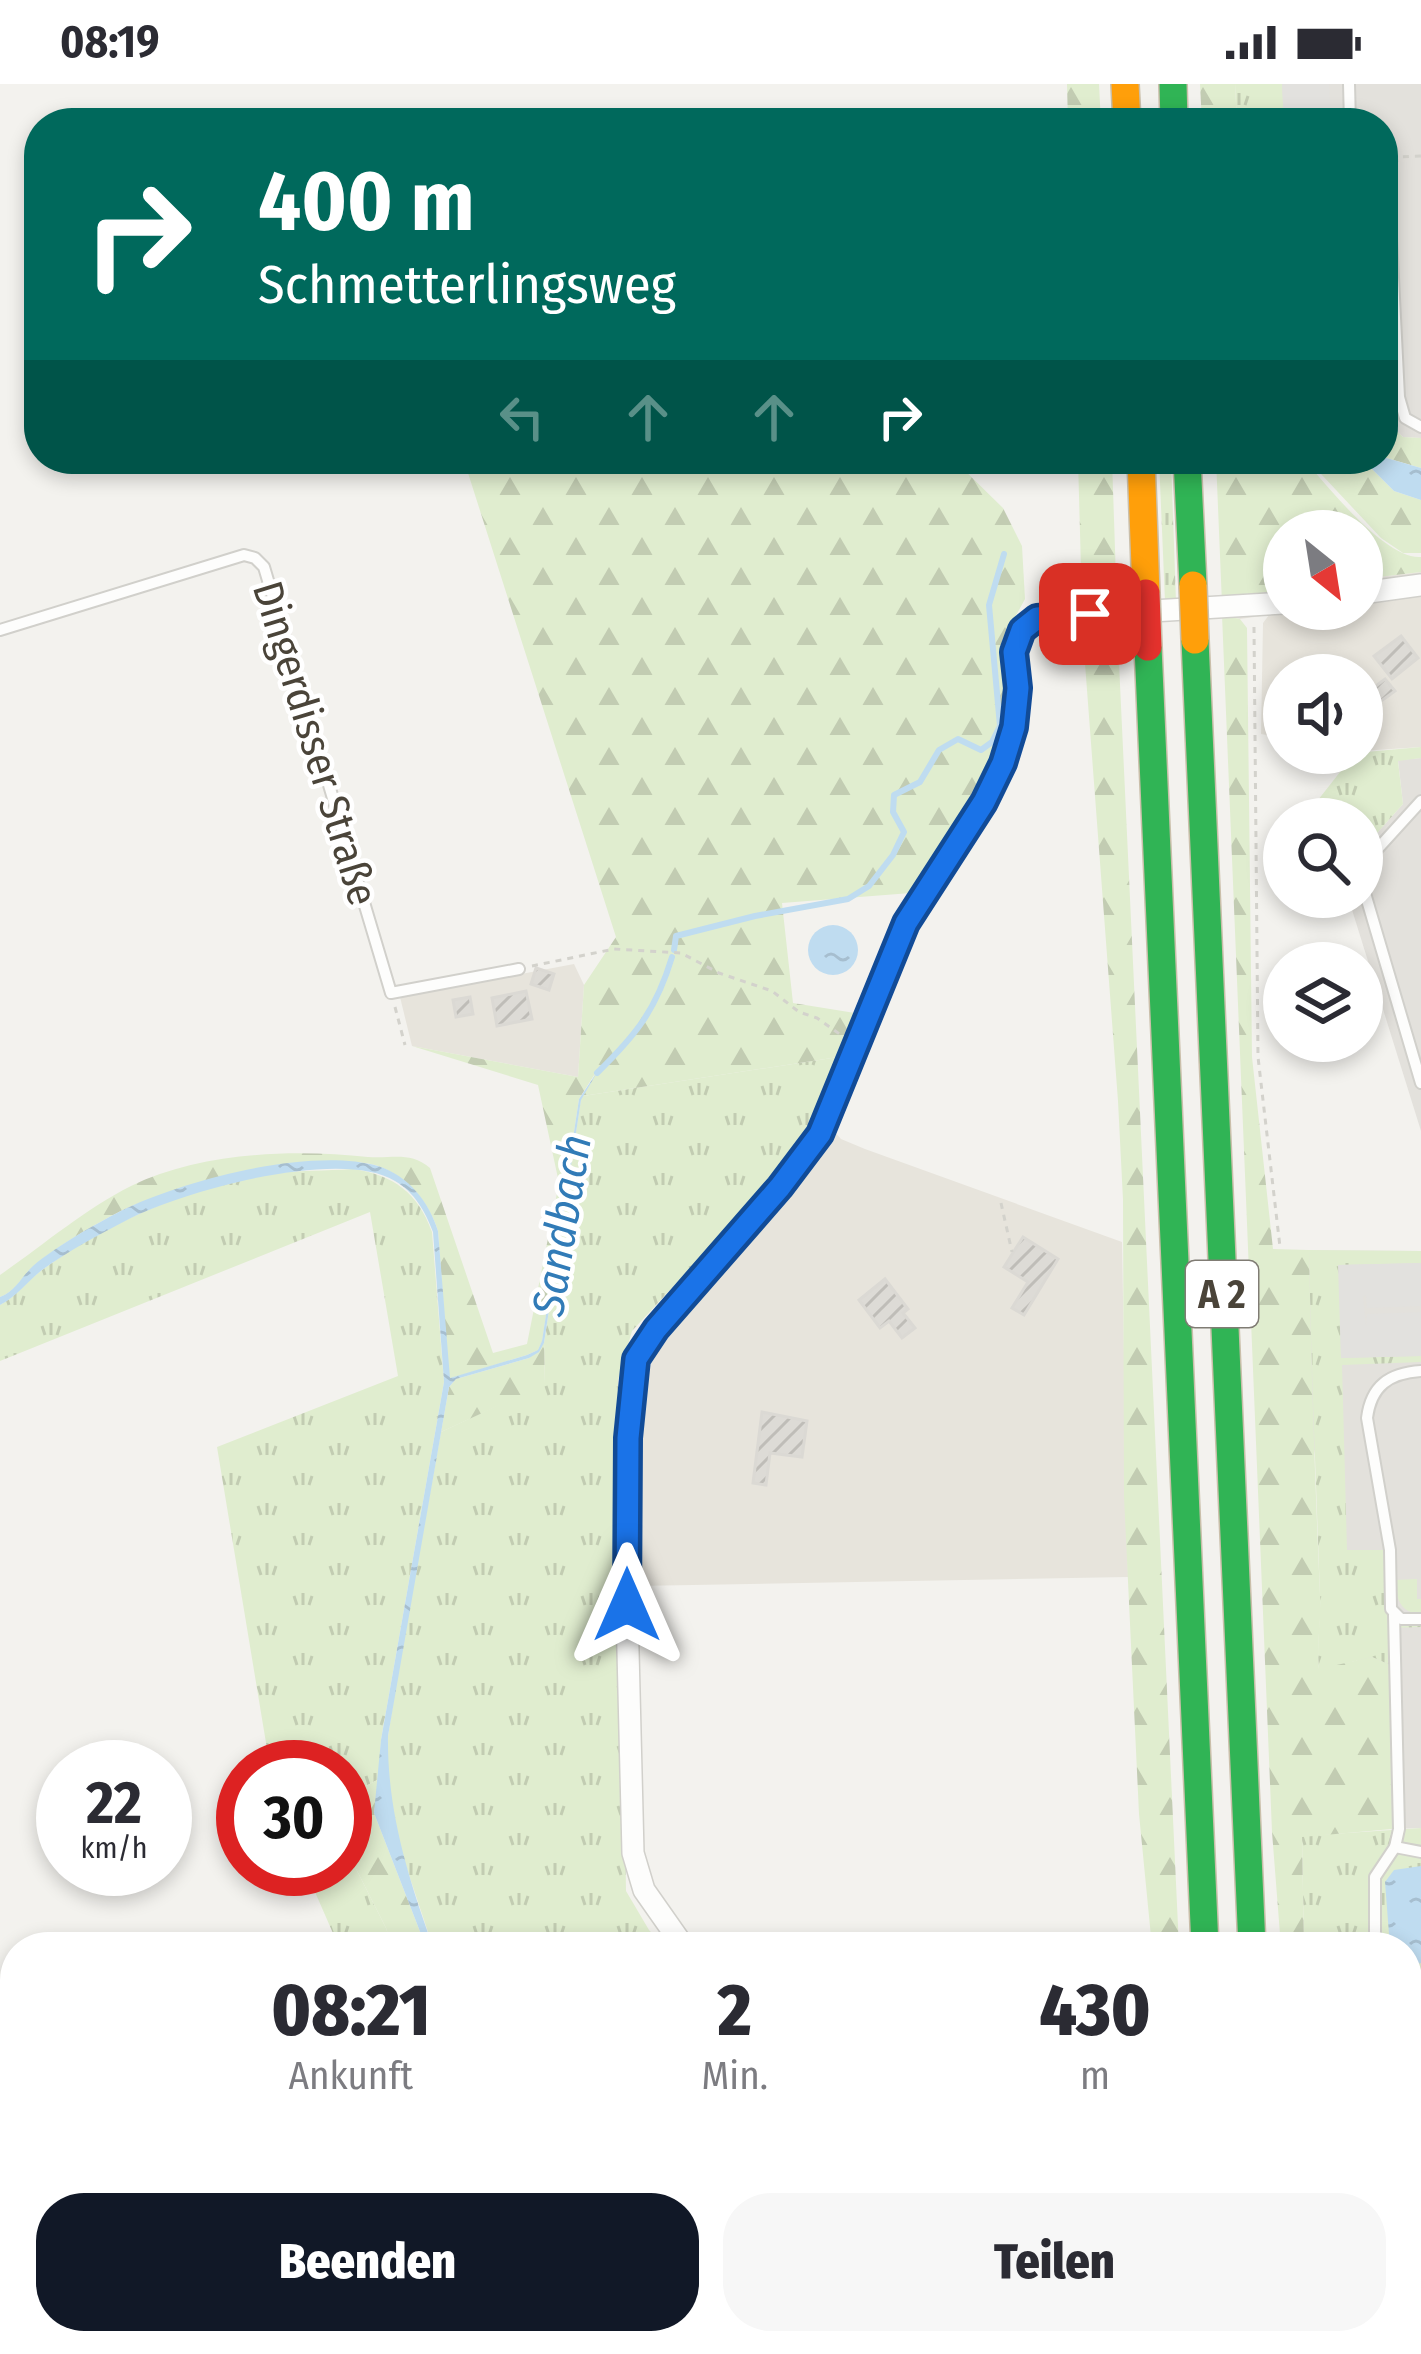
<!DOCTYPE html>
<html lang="de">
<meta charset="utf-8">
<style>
:root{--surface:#fff;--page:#f7f7f7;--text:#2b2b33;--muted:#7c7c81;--accent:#111827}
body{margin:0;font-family:"Fira Sans Condensed",sans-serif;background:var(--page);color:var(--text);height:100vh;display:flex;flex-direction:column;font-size:45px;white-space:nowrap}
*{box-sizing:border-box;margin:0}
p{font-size:39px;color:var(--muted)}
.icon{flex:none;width:66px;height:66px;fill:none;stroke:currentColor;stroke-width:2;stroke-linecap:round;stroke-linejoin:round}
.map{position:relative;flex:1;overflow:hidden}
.drawer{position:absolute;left:0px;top:1848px;width:1422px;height:423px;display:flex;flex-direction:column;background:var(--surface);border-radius:48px 48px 0 0;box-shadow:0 6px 18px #0003}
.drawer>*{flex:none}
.hud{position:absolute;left:24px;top:24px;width:1374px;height:366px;border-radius:48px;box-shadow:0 6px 18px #0003;background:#00695c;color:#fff;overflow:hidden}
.needle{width:78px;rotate:150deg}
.fabs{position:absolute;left:1263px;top:426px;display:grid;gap:24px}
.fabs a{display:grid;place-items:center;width:120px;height:120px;border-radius:50%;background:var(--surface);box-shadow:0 6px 18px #0003;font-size:60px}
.speed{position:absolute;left:36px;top:1656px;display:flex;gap:24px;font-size:60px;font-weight:700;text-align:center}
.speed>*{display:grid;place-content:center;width:156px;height:156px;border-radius:50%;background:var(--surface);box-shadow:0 6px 18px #0003;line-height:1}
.speed small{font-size:30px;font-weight:400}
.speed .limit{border:18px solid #d22;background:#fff;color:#111}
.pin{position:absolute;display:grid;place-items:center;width:102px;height:102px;color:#fff;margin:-51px;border-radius:24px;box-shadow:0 6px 18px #0006}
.me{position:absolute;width:132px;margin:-66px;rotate:0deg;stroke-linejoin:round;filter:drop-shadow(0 0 9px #0008)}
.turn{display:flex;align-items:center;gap:42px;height:252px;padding:0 36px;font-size:54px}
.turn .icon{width:156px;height:156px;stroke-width:2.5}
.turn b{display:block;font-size:84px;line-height:102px}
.lanes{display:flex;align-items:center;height:114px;padding:0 36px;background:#0003;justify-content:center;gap:60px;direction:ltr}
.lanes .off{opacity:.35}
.eta{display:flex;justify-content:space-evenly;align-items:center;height:204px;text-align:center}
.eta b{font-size:72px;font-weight:800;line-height:84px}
.primary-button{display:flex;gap:24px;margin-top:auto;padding:24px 36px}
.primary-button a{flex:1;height:138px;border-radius:48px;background:var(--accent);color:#fff;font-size:48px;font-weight:800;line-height:138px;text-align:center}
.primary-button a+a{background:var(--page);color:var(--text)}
.status{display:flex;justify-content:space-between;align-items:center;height:84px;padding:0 60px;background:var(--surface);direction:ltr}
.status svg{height:33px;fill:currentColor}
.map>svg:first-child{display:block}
.residential{fill:#e7e4dc}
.industrial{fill:#e3e1dc}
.grass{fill:url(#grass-tufts)}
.forest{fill:url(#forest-firs)}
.parking{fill:#e2e1de}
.water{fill:url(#water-ripples)}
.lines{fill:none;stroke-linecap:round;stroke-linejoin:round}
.stream{stroke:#bfdcf0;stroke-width:6}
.building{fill:url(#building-hatch);stroke:#dbd9d4;stroke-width:3}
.lane-casing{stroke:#d1d0cb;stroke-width:14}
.street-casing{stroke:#d1d0cb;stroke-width:24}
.fast-casing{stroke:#cabfaa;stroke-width:30}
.slow-casing{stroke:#cabfaa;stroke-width:30}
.jam-casing{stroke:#cabfaa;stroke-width:30}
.path{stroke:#d3d2cc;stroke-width:3;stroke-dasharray:6 6;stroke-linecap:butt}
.lane{stroke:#fdfdfc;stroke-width:10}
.street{stroke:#fdfdfc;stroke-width:21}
.fast{stroke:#30b455;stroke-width:27}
.slow{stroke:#ff9f0a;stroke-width:27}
.jam{stroke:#e5322d;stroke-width:27}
.slow-bridge-casing{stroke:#cabfaa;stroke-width:30;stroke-linecap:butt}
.jam-bridge-casing{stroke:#cabfaa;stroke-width:30;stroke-linecap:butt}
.slow-bridge{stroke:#ff9f0a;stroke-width:27}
.jam-bridge{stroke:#e5322d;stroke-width:27}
.route-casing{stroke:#114b97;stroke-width:30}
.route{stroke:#1a73e8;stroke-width:21}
.labels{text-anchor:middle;stroke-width:9;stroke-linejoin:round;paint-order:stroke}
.shield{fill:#fff;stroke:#807c74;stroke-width:3}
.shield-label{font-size:39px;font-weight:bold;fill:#4a4439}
.street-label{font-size:42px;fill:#4a4439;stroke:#fff}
.water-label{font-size:45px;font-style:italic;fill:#317bb7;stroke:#fff}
</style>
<div class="status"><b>08:19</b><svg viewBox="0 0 49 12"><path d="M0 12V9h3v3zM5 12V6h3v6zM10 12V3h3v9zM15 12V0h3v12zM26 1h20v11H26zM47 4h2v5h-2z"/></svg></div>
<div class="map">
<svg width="1421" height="2270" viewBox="0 0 1421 2270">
<defs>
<pattern id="grass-tufts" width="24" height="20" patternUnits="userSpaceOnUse" patternTransform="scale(3)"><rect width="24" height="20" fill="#e0edcf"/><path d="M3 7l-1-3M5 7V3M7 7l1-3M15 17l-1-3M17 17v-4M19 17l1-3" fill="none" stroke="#c2ccb2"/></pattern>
<pattern id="forest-firs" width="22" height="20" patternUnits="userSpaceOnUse" patternTransform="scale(3)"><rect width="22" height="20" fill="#e0edcf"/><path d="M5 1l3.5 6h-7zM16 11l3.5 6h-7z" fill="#c2ccb2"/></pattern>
<pattern id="water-ripples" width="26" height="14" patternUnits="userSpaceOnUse" patternTransform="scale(3)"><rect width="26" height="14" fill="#bfdcf0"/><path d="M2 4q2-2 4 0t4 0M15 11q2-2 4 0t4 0" fill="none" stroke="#a6becf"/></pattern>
<pattern id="building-hatch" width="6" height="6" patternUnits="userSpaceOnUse" patternTransform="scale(3)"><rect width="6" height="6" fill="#dddbd6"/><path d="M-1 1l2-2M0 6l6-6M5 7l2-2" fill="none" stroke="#bfbdb8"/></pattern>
</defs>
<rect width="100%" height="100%" fill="#f3f2ee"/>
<g class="residential">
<polygon points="1421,488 1421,663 1362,667 1362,591 1284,591 1284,654 1261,650 1263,539 1269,531 1240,535 1222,531 1245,511 1284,506 1284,525 1362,525 1362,495"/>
<polygon points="574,880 584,901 578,993 412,962 400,913"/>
<polygon points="833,1046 841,1055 865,1065 1122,1158 1128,1493 636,1502 642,1361 639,1284 650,1265 668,1252 671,1245 785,1114"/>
</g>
<g class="industrial">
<polygon points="1265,0 1421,0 1421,354 1403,353 1391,342 1389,330 1383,330 1383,39 1268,39"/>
<polygon points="1421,674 1421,1047 1348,813 1362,813 1362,766 1403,720 1398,676"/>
<polygon points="1273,1166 1421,1167 1421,1744 1392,1745"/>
</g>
<g class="grass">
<polygon points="1235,0 1282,0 1284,39 1237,39"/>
<polygon points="1159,375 1171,375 1176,517 1165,517"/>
<polygon points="1421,663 1421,674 1398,677 1403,720 1362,766 1362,735 1324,735 1318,716 1355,669"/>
<polygon points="845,972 815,1037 729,1142 632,1247 618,1296 626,1807 649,1846 665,1863 433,1863 396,1752 388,1695 388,1652 400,1576 441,1348 545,1299 544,1259 581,1015 583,1012"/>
<path d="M353,1085c41,6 65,24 79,63l12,150 -63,358 -2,39 -34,18v-30h-75l-53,-320 181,-71 -28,-164 -370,149v-56c17,-9 27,-24 42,-35 65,-48 149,-83 228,-96 27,-4 56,-3 83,-5z"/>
<path d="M1309,1166l112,1v12l-82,2 2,93 80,-2v6l-79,3 5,185h37l3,61 4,8 30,4v4l-31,1v37l-18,-8 -53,13c-3,-26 2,-49 1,-74 -4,-116 -9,-231 -11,-346z"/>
<path d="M1417,1495v20h4v16c-22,-4 -24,-15 -26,-35z"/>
<polygon points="1421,1744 1421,2217 1407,2216 1407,1863 1304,1863 1302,1752"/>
<polygon points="345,1763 386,1844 392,1863 339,1863 305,1785 345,1785"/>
<polygon points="426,2256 662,2256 673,2270 432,2270"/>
<polygon points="670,2256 939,2256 927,2270 681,2270"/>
</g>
<g class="forest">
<polygon points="1067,0 1099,0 1101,39 1068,39"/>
<polygon points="1200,0 1235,0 1237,39 1202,39"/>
<polygon points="1383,330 1389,330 1391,342 1403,353 1421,354 1421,384 1383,373"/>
<path d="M498,375h455l50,49 19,38 3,53 -23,42 4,77 -10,32 -24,50 -61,93 -129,10 11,100 68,11 -16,42 -262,40 15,-27 -19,30 -37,243 -4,8 -11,5 -78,24 -11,-148c-9,-29 -30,-54 -60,-65 -45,-16 -207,21 -251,42 -27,13 -72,39 -94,59 -12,11 -17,24 -33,30v-22c42,-29 85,-66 131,-89 69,-34 163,-37 237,-29 24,2 42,-6 62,11l63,185 34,-9 32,-161 -21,-98 -126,-39 166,31 6,-92 32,-48 -148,-464z"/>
<polygon points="1078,375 1112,375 1117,525 1082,522"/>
<path d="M1216,375h88c23,27 82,101 117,98v15l-59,7v-48h-78v59l-39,5 -23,9z"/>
<polygon points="1307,375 1362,375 1394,407 1421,416 1421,469 1403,469 1381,454"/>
<path d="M1222,531l18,4 7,9 5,429 21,192 36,1c2,115 6,230 11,345 2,25 -4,48 -1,74l53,-12 18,8 2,164 -90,8 2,110h-23l-9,-115z"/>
<polygon points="1117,536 1179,1863 1152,1863 1139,1730 1124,1413 1123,1116 1118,1017 1083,553"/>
<polygon points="544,1259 545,1300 441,1348 449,1303 456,1295 529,1274"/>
<polygon points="379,1695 374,1729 426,1863 392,1863 386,1844 345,1763 345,1713"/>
<polygon points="1407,2216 1421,2217 1421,2266 1329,2265 1329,2270 1314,2270 1312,2256 1407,2256"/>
<polygon points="939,2256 996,2256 1004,2270 927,2270"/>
<polygon points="1013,2256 1209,2256 1211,2270 1021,2270"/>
</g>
<g class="parking">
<polygon points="1282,0 1329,0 1331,39 1284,39"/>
<polygon points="1421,1179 1421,1222 1367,1224 1366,1211 1363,1213 1366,1243 1367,1230 1421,1228 1421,1272 1341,1274 1338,1181"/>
</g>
<g class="water">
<polygon points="1383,373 1421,384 1421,416 1394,407 1362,375"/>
<circle cx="833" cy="866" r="25"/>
<path d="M599,985l-18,31 -37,243 -5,9 -10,6 -73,21 -7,8 -61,349c-1,75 20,141 45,211h-7l-52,-134 7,-73 63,-358 -11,-150c-8,-21 -18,-39 -38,-51 -54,-34 -212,10 -266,38 -29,15 -61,32 -87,51 -15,12 -25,26 -42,35v-8c16,-6 21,-20 33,-31 22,-19 67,-45 94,-58 62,-29 184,-61 251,-42 31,10 51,36 60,65l12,147 77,-23 11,-5 4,-9 37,-242z"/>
<polygon points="1421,1782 1421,1879 1407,1882 1407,1863 1390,1863 1385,1798 1394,1786"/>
</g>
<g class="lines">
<g class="stream">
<polyline points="1044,548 1090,543"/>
<polyline points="674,866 676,852 755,832 848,815 869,802 893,771 904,748 893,728 894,711 920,698 939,666 958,655 981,666 992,658 1000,642 989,521 1004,470"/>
<path d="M597,989c39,-38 59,-63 75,-116"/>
</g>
</g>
<g class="building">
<polygon points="1401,552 1418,574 1392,595 1374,572"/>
<polygon points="1385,595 1395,607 1377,620 1368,608"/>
<polygon points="536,884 554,890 549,906 531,900"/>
<polygon points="526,907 532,935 497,942 492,914"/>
<polygon points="470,913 473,930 456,933 453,916"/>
<polygon points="1023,1153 1058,1175 1024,1231 1012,1224 1028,1198 1004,1183"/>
<polygon points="885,1195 908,1225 903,1229 915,1244 902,1254 889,1237 880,1244 859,1216"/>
<polygon points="762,1328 807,1337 802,1373 770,1369 766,1401 753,1399"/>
</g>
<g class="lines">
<defs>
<g id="lane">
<polyline points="1349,0 1350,39"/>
<polyline points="1383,128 1390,134 1399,313 1405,334 1421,343"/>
<polyline points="0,546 244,471 255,474 264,483 391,909 519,885"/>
<polyline points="1362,782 1421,717"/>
<polyline points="1362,799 1421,999"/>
<path d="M1421,1287c-32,2 -50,15 -54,47l23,132 1,59 10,10h20"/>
<polyline points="1395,1763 1421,1768"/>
<polyline points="1375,1863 1375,1793 1395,1763 1399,1745 1394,1531"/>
</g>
<g id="street">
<polyline points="1362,509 1421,501"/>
<polyline points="684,1863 644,1806 633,1769 626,1486 629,1353 636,1275 656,1245 753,1135 820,1050 906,839 984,718 1003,679 1014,643 1018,604 1014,568 1022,546 1037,534 1284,519"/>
<polyline points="1004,2256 1013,2270"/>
</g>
<g id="fast">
<polyline points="1173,0 1174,39"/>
<polyline points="1187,375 1193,501"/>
<polyline points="1195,556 1252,1863"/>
<polyline points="1148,563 1205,1863"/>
<polyline points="1284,2256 1285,2270"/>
</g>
<g id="slow">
<polyline points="1125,0 1127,39"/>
<polyline points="1141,375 1146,509"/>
</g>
<polyline id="jam" points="1237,2256 1238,2270"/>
</defs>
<use href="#lane" class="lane-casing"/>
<use href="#street" class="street-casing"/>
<use href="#fast" class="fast-casing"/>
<use href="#slow" class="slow-casing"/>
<use href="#jam" class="jam-casing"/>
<g class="path">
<polyline points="1397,78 1396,73 1421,72"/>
<polyline points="1254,543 1258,973 1280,1163"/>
<polyline points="532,882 614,865 681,869 719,889 772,907 799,928 817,934 841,951"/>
<polyline points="395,923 405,961"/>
<polyline points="1001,1119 1012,1168"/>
</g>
<use href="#lane" class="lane"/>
<use href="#street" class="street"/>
<use href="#fast" class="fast"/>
<use href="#slow" class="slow"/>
<use href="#jam" class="jam"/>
<defs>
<polyline id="slow-bridge" points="1193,501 1195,556"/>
<polyline id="jam-bridge" points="1146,509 1148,563"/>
</defs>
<use href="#slow-bridge" class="slow-bridge-casing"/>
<use href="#jam-bridge" class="jam-bridge-casing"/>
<use href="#slow-bridge" class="slow-bridge"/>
<use href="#jam-bridge" class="jam-bridge"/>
</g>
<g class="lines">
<defs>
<polyline id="route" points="627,1521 628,1354 636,1275 656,1245 780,1103 820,1050 906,839 984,718 1003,679 1014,643 1018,604 1014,568 1022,546 1037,534 1090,530"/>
</defs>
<use href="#route" class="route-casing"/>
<use href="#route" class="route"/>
</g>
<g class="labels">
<rect class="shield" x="1186" y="1177" width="72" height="66" rx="9"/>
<g class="shield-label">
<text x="1222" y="1224">A 2</text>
</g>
<g class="street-label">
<text transform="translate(316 659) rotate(73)" y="15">Dingerdisser Straße</text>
</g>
<g class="water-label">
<text transform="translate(561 1141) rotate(-81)" y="16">Sandbach</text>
</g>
</g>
</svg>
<div class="fabs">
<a><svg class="needle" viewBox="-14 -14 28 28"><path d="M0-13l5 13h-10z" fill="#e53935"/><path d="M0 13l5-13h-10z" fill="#7c7c81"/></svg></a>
<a><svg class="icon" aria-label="sound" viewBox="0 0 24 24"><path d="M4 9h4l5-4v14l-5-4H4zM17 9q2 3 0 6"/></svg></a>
<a><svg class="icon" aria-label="search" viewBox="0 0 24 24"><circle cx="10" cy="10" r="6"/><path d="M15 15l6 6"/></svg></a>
<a><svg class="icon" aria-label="layers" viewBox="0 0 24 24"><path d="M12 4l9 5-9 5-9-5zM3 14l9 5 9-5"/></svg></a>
</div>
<div class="speed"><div>22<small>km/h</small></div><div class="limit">30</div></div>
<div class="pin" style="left:1090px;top:530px;background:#d93025"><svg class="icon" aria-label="arrive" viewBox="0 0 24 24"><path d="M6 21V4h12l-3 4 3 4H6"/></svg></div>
<svg class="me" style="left:627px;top:1521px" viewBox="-20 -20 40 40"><path d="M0-17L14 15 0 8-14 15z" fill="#1a73e8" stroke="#fff" stroke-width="4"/></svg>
<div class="hud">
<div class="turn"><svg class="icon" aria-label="right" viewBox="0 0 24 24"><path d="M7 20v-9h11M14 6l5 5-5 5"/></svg><div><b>400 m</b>Schmetterlingsweg</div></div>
<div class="lanes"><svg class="icon off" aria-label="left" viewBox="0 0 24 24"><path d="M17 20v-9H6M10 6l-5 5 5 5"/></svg><svg class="icon off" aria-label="ahead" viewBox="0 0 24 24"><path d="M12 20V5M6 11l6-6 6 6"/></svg><svg class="icon off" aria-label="ahead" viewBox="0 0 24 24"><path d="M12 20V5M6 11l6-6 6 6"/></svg><svg class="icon" aria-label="right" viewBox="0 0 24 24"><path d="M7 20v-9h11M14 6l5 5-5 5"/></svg></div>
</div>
<section class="drawer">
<div class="eta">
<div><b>08:21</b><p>Ankunft</p></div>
<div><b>2</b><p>Min.</p></div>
<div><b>430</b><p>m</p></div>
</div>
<div class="primary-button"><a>Beenden</a><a>Teilen</a></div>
</section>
</div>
